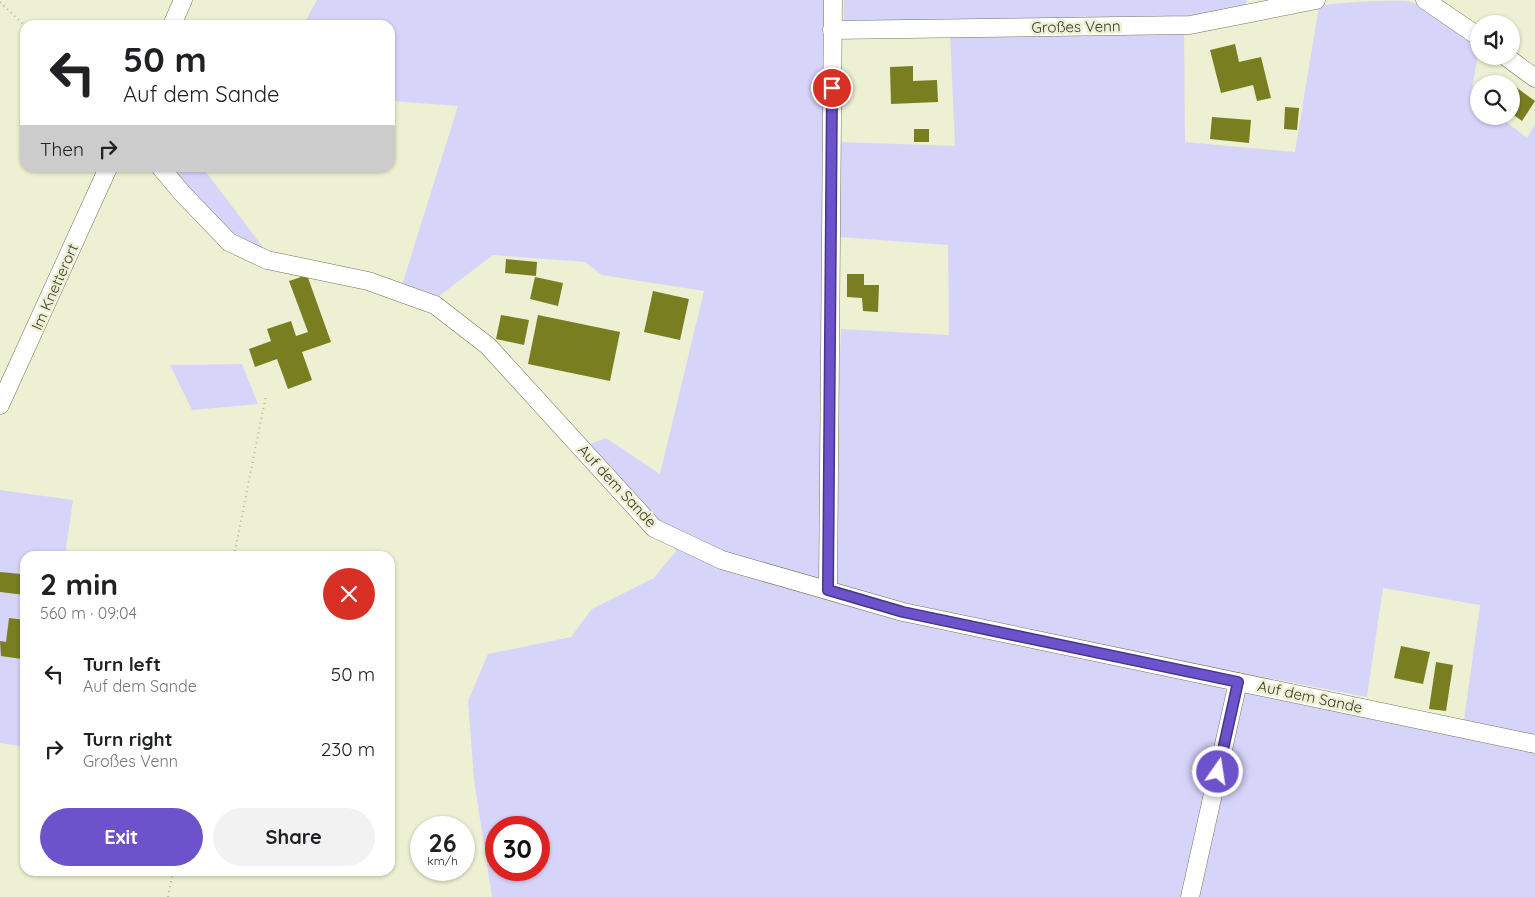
<!DOCTYPE html>
<meta charset="utf-8">
<style>
:root{--surface:#fff;--page:#f2f2f2;--text:#202124;--muted:#757577;--accent:#6c52cb}
body{margin:0;font-family:Quicksand,sans-serif;background:var(--page);color:var(--text);height:100vh;display:flex;flex-direction:column;font-size:19px;white-space:nowrap}
*{box-sizing:border-box;margin:0}
p{font-size:16px;color:var(--muted)}
.icon{flex:none;width:28px;height:28px;fill:none;stroke:currentColor;stroke-width:2;stroke-linecap:round;stroke-linejoin:round}
.map{position:relative;flex:1;overflow:hidden}
.side{position:absolute;left:20px;top:551px;width:375px;height:325px;display:flex;flex-direction:column;background:var(--surface);border-radius:15px;box-shadow:0 1px 4px #0004}
.side>*{flex:none}
.hud{position:absolute;left:20px;top:20px;width:375px;height:152px;border-radius:15px;box-shadow:0 1px 4px #0004;background:#fff;color:var(--text);overflow:hidden}
.fabs{position:absolute;left:1470px;top:15px;display:grid;gap:10px}
.fabs a{display:grid;place-items:center;width:50px;height:50px;border-radius:50%;background:var(--surface);box-shadow:0 1px 4px #0004;font-size:25px}
.speed{position:absolute;left:410px;top:816px;display:flex;gap:10px;font-size:25px;font-weight:700;text-align:center}
.speed>*{display:grid;place-content:center;width:65px;height:65px;border-radius:50%;background:var(--surface);box-shadow:0 1px 4px #0004;line-height:1}
.speed small{font-size:12px;font-weight:400}
.speed .limit{border:8px solid #d22;background:#fff;color:#111}
.pin{position:absolute;display:grid;place-items:center;width:42px;height:42px;color:#fff;margin:-21px;border:2px solid #fff;border-radius:50%;box-shadow:0 1px 5px #0007}
.me{position:absolute;width:55px;margin:-28px;rotate:13deg;stroke-linejoin:round;filter:drop-shadow(0 0 4px #0008)}
.turn{display:flex;align-items:center;gap:18px;height:105px;padding:0 20px;font-size:22px}
.turn .icon{width:65px;height:65px;stroke-width:2.5}
.turn b{display:block;font-size:35px;line-height:42px}
.then{display:flex;align-items:center;height:48px;padding:0 20px;background:#0003;gap:10px;font-size:19px}
.round{display:grid;place-items:center;flex:none;width:52px;height:52px;border-radius:26px;background:var(--page)}
.summary{display:flex;align-items:center;justify-content:space-between;height:85px;padding:0 20px}
h1{font-size:30px;font-weight:700;line-height:38px}
.primary-button{display:flex;gap:10px;margin-top:auto;padding:10px 20px}
.primary-button a{flex:1;height:58px;border-radius:30px;background:var(--accent);color:#fff;font-size:20px;font-weight:700;line-height:58px;text-align:center}
.primary-button a+a{background:var(--page);color:var(--text)}
ul{padding:0;list-style:none}
li{display:flex;align-items:center;gap:15px;height:75px;padding:0 20px}
li div{flex:1}
li b{display:block;font-size:19px}
li em{font-style:normal}
.map>svg:first-child{display:block}
.green{fill:#d7d4fa;fill-rule:evenodd}
.building{fill:#797e21}
.lines{fill:none;stroke-linecap:round;stroke-linejoin:round}
.minor-casing{stroke:#73755a;stroke-width:19}
.path{stroke:#b1b39b;stroke-width:2;stroke-dasharray:1 4;stroke-linecap:butt}
.minor{stroke:#fff;stroke-width:18}
.route-casing{stroke:#463584;stroke-width:12}
.route{stroke:#6c52cb;stroke-width:9}
.labels{text-anchor:middle;stroke-width:5;stroke-linejoin:round;paint-order:stroke}
.street-label{font-size:15px;fill:#37392d;stroke:#edf0d2}
</style>
<div class="map">
<svg width="1535" height="897" viewBox="0 0 1535 897">
<rect width="100%" height="100%" fill="#edf0d2"/>
<g class="green">
<path d="M317,0h510l6,532 8,-203 108,6 -1,-90 -110,-8 1,-95 116,4 -5,-112h234l1,108 110,10 24,-146c20,-4 71,-6 89,-5 27,9 49,30 71,47l-8,47 8,6v15h20l28,22 8,-14v612l-71,-16 16,-115 -97,-17 -16,109 -372,-72 223,48 14,33 -42,191h-698l-18,-117 -6,-79 20,-47 83,-17 21,-28 62,-31 22,-27 -86,-107 16,-6 54,36 44,-183 -102,-16 -17,-13 -92,-7 -54,41 -37,-11 56,-179 -68,-5v-76h-87zM496,828h43v42h-43z"/>
<polygon points="844,0 1247,0 1245,5 1192,19 844,22"/>
<polygon points="171,168 203,168 268,254 231,235"/>
<polygon points="242,364 258,404 192,410 170,365"/>
<polygon points="0,490 73,500 65,556 25,556 25,747 0,743"/>
<polygon points="1242,689 1535,753 1535,897 1196,897"/>
</g>
<g class="building">
<polygon points="1235,44 1239,62 1261,57 1271,98 1257,101 1253,85 1221,93 1210,50"/>
<polygon points="913,66 913,81 937,80 938,102 891,104 890,67"/>
<polygon points="1505,79 1535,101 1522,121 1511,113 1511,84 1502,84"/>
<polygon points="1285,107 1299,108 1297,130 1284,129"/>
<polygon points="1212,117 1251,120 1249,143 1210,139"/>
<rect x="914" y="129" width="15" height="13"/>
<polygon points="506,259 537,262 536,276 505,273"/>
<polygon points="847,274 864,274 864,285 879,285 878,312 863,311 862,298 847,297"/>
<polygon points="307,275 331,342 302,352 312,380 288,389 277,359 255,367 249,349 271,341 267,329 291,321 296,336 308,332 289,281"/>
<polygon points="535,277 563,283 558,306 530,299"/>
<polygon points="653,291 689,299 680,340 644,332"/>
<polygon points="501,315 529,320 524,345 496,339"/>
<polygon points="538,315 620,332 610,381 528,364"/>
<polygon points="22,564 25,564 25,595 0,592 0,572 21,574"/>
<polygon points="9,618 25,620 22,659 1,656 0,641 6,642"/>
<polygon points="1401,646 1430,652 1423,684 1394,678"/>
<polygon points="1436,662 1453,665 1446,711 1429,709"/>
</g>
<g class="lines">
<defs>
<g id="minor">
<polyline points="1425,0 1479,37"/>
<polyline points="172,25 183,0"/>
<polyline points="832,30 1190,25 1316,0"/>
<polyline points="1505,56 1535,78"/>
<polyline points="161,168 182,193 229,242 267,260 368,281 435,305 488,346 654,528 722,560 903,612 1535,744"/>
<polyline points="0,405 108,168"/>
<polyline points="828,590 833,0"/>
<polyline points="1190,897 1238,682"/>
</g>
</defs>
<use href="#minor" class="minor-casing"/>
<g class="path">
<polyline points="0,2 25,26"/>
<polyline points="234,556 266,395"/>
<polyline points="168,897 173,871"/>
</g>
<use href="#minor" class="minor"/>
</g>
<g class="lines">
<defs>
<polyline id="route" points="832,88 828,590 903,612 1238,682 1218,772"/>
</defs>
<use href="#route" class="route-casing"/>
<use href="#route" class="route"/>
</g>
<g class="labels">
<g class="street-label">
<text transform="translate(1076 27) rotate(-1)" y="5">Großes Venn</text>
<text transform="translate(55 287) rotate(-66)" y="5">Im Knetterort</text>
<text transform="translate(617 486) rotate(47)" y="5">Auf dem Sande</text>
<text transform="translate(1310 697) rotate(12)" y="5">Auf dem Sande</text>
</g>
</g>
</svg>
<div class="fabs">
<a><svg class="icon" aria-label="sound" viewBox="0 0 24 24"><path d="M4 9h4l5-4v14l-5-4H4zM17 9q2 3 0 6"/></svg></a>
<a><svg class="icon" aria-label="search" viewBox="0 0 24 24"><circle cx="10" cy="10" r="6"/><path d="M15 15l6 6"/></svg></a>
</div>
<div class="speed"><div>26<small>km/h</small></div><div class="limit">30</div></div>
<div class="pin" style="left:832px;top:88px;background:#d93025"><svg class="icon" aria-label="arrive" viewBox="0 0 24 24"><path d="M6 21V4h12l-3 4 3 4H6"/></svg></div>
<svg class="me" style="left:1218px;top:772px" viewBox="-20 -20 40 40"><circle r="17" fill="#6c52cb" stroke="#fff" stroke-width="3"/><path d="M0-11L8 9 0 5-8 9z" fill="#fff"/></svg>
<div class="hud">
<div class="turn"><svg class="icon" aria-label="left" viewBox="0 0 24 24"><path d="M17 20v-9H6M10 6l-5 5 5 5"/></svg><div><b>50 m</b>Auf dem Sande</div></div>
<div class="then">Then<svg class="icon" aria-label="right" viewBox="0 0 24 24"><path d="M7 20v-9h11M14 6l5 5-5 5"/></svg></div>
</div>
<section class="side">
<div class="summary"><div><h1>2 min</h1><p>560 m · 09:04</p></div><a class="round" style="background:#d93025;color:#fff"><svg class="icon" aria-label="close" viewBox="0 0 24 24"><path d="M6 6l12 12M18 6L6 18"/></svg></a></div>
<ul>
<li><svg class="icon" aria-label="left" viewBox="0 0 24 24"><path d="M17 20v-9H6M10 6l-5 5 5 5"/></svg><div><b>Turn left</b><p>Auf dem Sande</p></div><em>50 m</em></li>
<li><svg class="icon" aria-label="right" viewBox="0 0 24 24"><path d="M7 20v-9h11M14 6l5 5-5 5"/></svg><div><b>Turn right</b><p>Großes Venn</p></div><em>230 m</em></li>
</ul>
<div class="primary-button"><a>Exit</a><a>Share</a></div>
</section>
</div>
